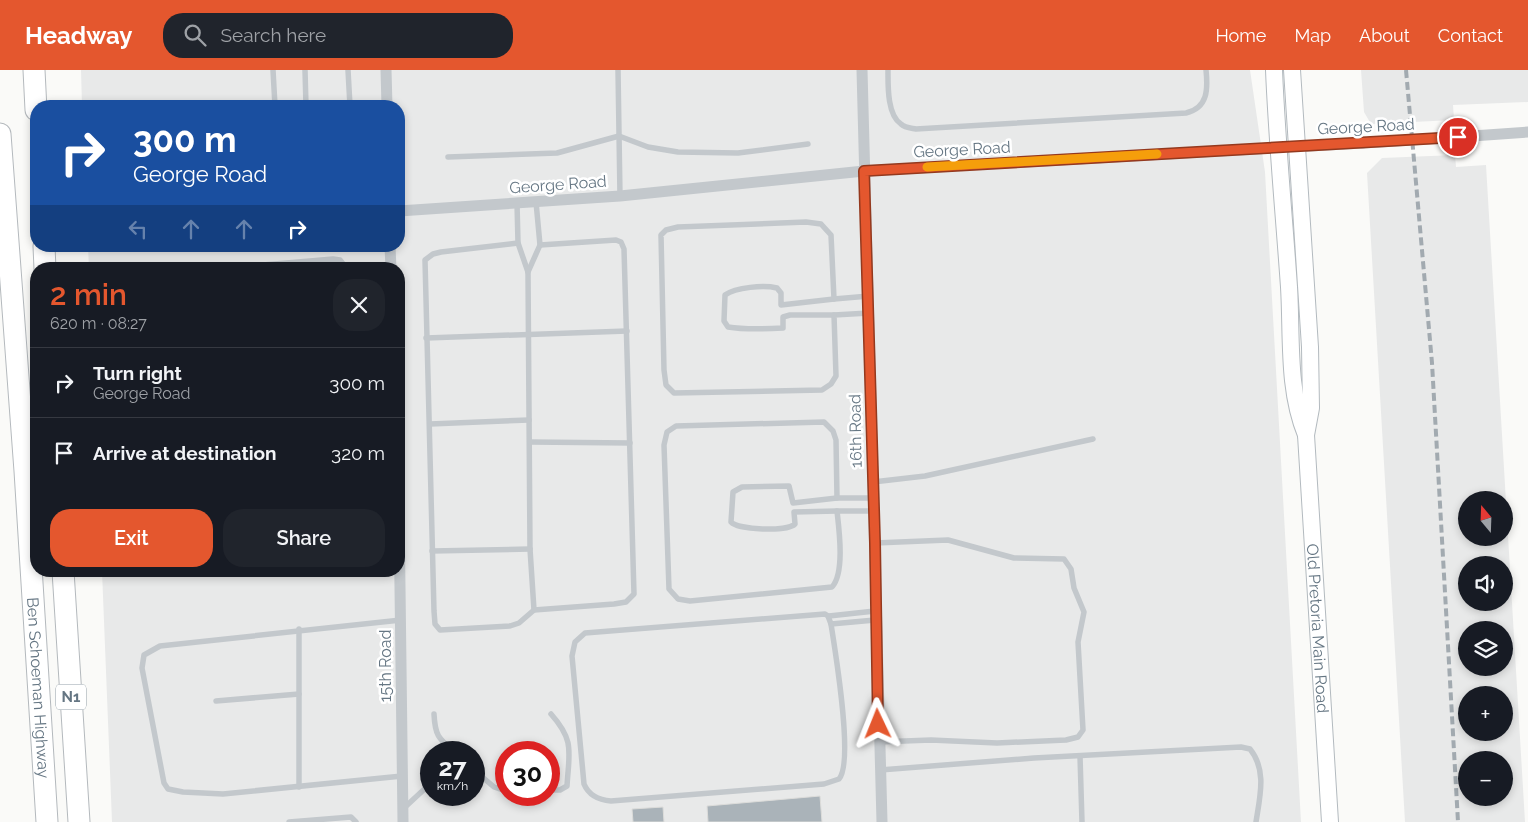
<!DOCTYPE html>
<meta charset="utf-8">
<style>
:root{--surface:#171b24;--page:#20242c;--text:#f1f3f6;--muted:#9ea1a6;--line:#363941;--accent:#e4572e}
body{margin:0;font-family:Raleway,sans-serif;background:var(--page);color:var(--text);height:100vh;display:flex;flex-direction:column;font-size:19px;white-space:nowrap}
*{box-sizing:border-box;margin:0}
p{font-size:16px;color:var(--muted)}
.icon{flex:none;width:28px;height:28px;fill:none;stroke:currentColor;stroke-width:2;stroke-linecap:round;stroke-linejoin:round}
.map{position:relative;flex:1;overflow:hidden}
.side{position:absolute;left:30px;top:192px;width:375px;height:315px;display:flex;flex-direction:column;background:var(--surface);border-radius:20px;box-shadow:0 2px 8px #0003}
.side>*{flex:none}
.banner{position:absolute;left:30px;top:30px;width:375px;height:152px;border-radius:20px;box-shadow:0 2px 8px #0003;background:#1a4fa0;color:#fff;overflow:hidden}
.needle{width:32px;rotate:341deg}
.fabs{position:absolute;left:1458px;top:421px;display:grid;gap:10px}
.fabs a{display:grid;place-items:center;width:55px;height:55px;border-radius:50%;background:var(--surface);box-shadow:0 2px 8px #0003;font-size:25px}
.speed{position:absolute;left:420px;top:671px;display:flex;gap:10px;font-size:25px;font-weight:700;text-align:center}
.speed>*{display:grid;place-content:center;width:65px;height:65px;border-radius:50%;background:var(--surface);box-shadow:0 2px 8px #0003;line-height:1}
.speed small{font-size:12px;font-weight:400}
.speed .limit{border:8px solid #d22;background:#fff;color:#111}
.pin{position:absolute;display:grid;place-items:center;width:42px;height:42px;color:#fff;margin:-21px;border:2px solid #fff;border-radius:50%;box-shadow:0 1px 5px #0007}
.me{position:absolute;width:55px;margin:-28px;rotate:358deg;stroke-linejoin:round;filter:drop-shadow(0 0 4px #0008)}
.turn{display:flex;align-items:center;gap:18px;height:105px;padding:0 20px;font-size:22px}
.turn .icon{width:65px;height:65px;stroke-width:2.5}
.turn b{display:block;font-size:35px;line-height:42px}
.lanes{display:flex;align-items:center;height:48px;padding:0 20px;background:#0003;justify-content:center;gap:25px;direction:ltr}
.lanes .off{opacity:.35}
.round{display:grid;place-items:center;flex:none;width:52px;height:52px;border-radius:20px;background:var(--page)}
.overview{display:flex;align-items:center;justify-content:space-between;height:85px;padding:0 20px}
h1{font-size:30px;font-weight:600;line-height:38px;color:var(--accent)}
.primary-button{display:flex;gap:10px;margin-top:auto;padding:10px 20px}
.primary-button a{flex:1;height:58px;border-radius:20px;background:var(--accent);color:#fff;font-size:20px;font-weight:600;line-height:58px;text-align:center}
.primary-button a+a{background:var(--page);color:var(--text)}
ul{padding:0;list-style:none}
li{display:flex;align-items:center;gap:15px;height:70px;padding:0 20px;border-top:1px solid var(--line)}
li div{flex:1}
li b{display:block;font-size:19px}
li em{font-style:normal}
header{display:flex;align-items:center;gap:30px;box-sizing:border-box;height:70px;padding:0 25px;background:var(--accent);color:#fff}
header strong{font-size:24px}
nav{display:flex;gap:28px;margin-inline-start:auto;font-size:18px}
.search{width:350px;height:45px;background:var(--page);display:flex;align-items:center;gap:12px;box-sizing:border-box;padding:0 18px;border-radius:20px;color:var(--muted);font-size:19px}
.map>svg:first-child{display:block}
.built{fill:#e8e9e9;fill-rule:evenodd}
.building{fill:#aab3b9;stroke:#dcdcda}
.lines{fill:none;stroke-linecap:round;stroke-linejoin:round}
.secondary-casing{stroke:#b3babf;stroke-width:18}
.motorway-casing{stroke:#b4b9bd;stroke-width:23}
.service{stroke:#c3c8cc;stroke-width:5.5}
.minor{stroke:#c3c8cc;stroke-width:11}
.secondary{stroke:#fff;stroke-width:16}
.motorway{stroke:#fff;stroke-width:21}
.rail{stroke:#a2aab0;stroke-width:4;stroke-dasharray:8 4;stroke-linecap:butt}
.minor-bridge{stroke:#c3c8cc;stroke-width:11}
.route-casing{stroke:#94391e;stroke-width:12}
.route{stroke:#e4572e;stroke-width:9}
.slow{stroke:#f59e0b;stroke-width:9}
.labels{text-anchor:middle;stroke-width:5;stroke-linejoin:round;paint-order:stroke}
.shield{fill:#fff;stroke:#939fa8;stroke-width:1}
.shield-label{font-size:15px;font-weight:bold;fill:#657683}
.street-label{font-size:16px;fill:#657683;stroke:#fff}
</style>
<header>
<strong>Headway</strong>
<div class="search"><svg class="icon" aria-label="search" viewBox="0 0 24 24"><circle cx="10" cy="10" r="6"/><path d="M15 15l6 6"/></svg>Search here</div>
<nav><a>Home</a><a>Map</a><a>About</a><a>Contact</a></nav>
</header>
<div class="map">
<svg width="1528" height="752" viewBox="0 0 1528 752">
<rect width="100%" height="100%" fill="#fafaf8"/>
<g class="built">
<path d="M81,0h1169l15,102 36,650h-1189l-10,-251h297v-302h-310l-1,-23h311v-140h-317zM431,682h43v43h-43zM506,682h43v43h-43z"/>
<polygon points="1361,0 1528,0 1528,32 1453,35 1454,50 1371,54 1364,42"/>
<path d="M1455,85l1,12 30,-2 39,657h-120l-38,-649 15,-15zM1466,430h38v38h-38zM1466,495h38v37h-38zM1466,560h38v38h-38zM1466,625h38v37h-38zM1466,690h38v38h-38z"/>
</g>
<g class="building">
<polygon points="820,726 822,752 708,752 707,736"/>
<polygon points="663,737 664,752 633,752 632,739"/>
</g>
<g class="lines">
<defs>
<g id="secondary">
<path id="s1" d="M1274,0c3,73 10,145 15,217 3,49 -2,102 17,148l24,387"/>
<polyline points="1292,0 1310,277 1311,338 1306,365"/>
</g>
<g id="motorway">
<polyline points="34,0 36,40"/>
<path id="s2" d="M0,64l25,337 22,351"/>
<polyline points="44,176 45,199"/>
<polyline points="63,501 79,752"/>
</g>
</defs>
<use href="#secondary" class="secondary-casing"/>
<use href="#motorway" class="motorway-casing"/>
<g class="service">
<polyline points="273,0 275,36"/>
<polyline points="305,0 306,36"/>
<polyline points="348,0 350,36"/>
<polyline points="618,0 620,126"/>
<path d="M888,0c0,15 -1,45 13,54 4,4 10,4 15,5l270,-16c22,-5 22,-24 20,-43"/>
<polyline points="448,87 557,83 619,66 648,77 678,82 738,83 808,74"/>
<polyline points="517,133 518,173 528,202 530,479 534,540"/>
<polyline points="518,173 441,182 433,184 425,190 434,541 435,554 440,560 510,556 519,553 534,540 614,534 626,532 634,524 624,179 621,172 616,170 540,175"/>
<polyline points="215,199 333,189 340,190 347,199"/>
<polyline points="528,202 540,175 536,132"/>
<polyline points="869,226 834,229 831,165 821,154 806,152 678,157 666,160 661,165 664,300 666,315 674,323 822,320 831,314 836,306 834,245 869,243"/>
<path d="M834,229l-53,6v-12l-4,-5c-13,-3 -41,-1 -52,7l-1,26 4,6c18,3 37,2 55,1v-11l7,-2h44"/>
<polyline points="426,268 627,261"/>
<polyline points="430,354 529,350"/>
<polyline points="530,372 630,373"/>
<polyline points="873,412 925,406 1093,369"/>
<path d="M837,428l-44,5 -4,-17 -47,1 -9,5 -2,30c7,8 56,10 64,2l-1,-12 43,-1"/>
<path d="M874,428h-37l-1,-58 -3,-9 -9,-9 -148,4 -9,6 -3,13 5,144 9,10 12,2 142,-14c13,-14 7,-58 5,-76h37"/>
<polyline points="875,473 948,470 1014,488 1064,489 1071,499 1074,518 1084,542 1078,572 1083,660 1078,667 1066,670 997,673 931,670 878,672"/>
<polyline points="432,481 530,479"/>
<path d="M825,544l3,2 3,8c4,26 23,138 8,155l-15,5 -213,17c-12,-1 -22,-5 -27,-17l-12,-128 3,-14 10,-9z"/>
<polyline points="829,546 875,541"/>
<polyline points="401,550 160,576 144,585 142,598 164,713 168,719 183,722 223,724 402,706"/>
<polyline points="831,554 875,550"/>
<polyline points="299,559 299,717"/>
<polyline points="216,631 299,624"/>
<path d="M434,644c1,21 4,24 20,38"/>
<polyline points="1080,686 1082,752"/>
<polyline points="474,700 494,717 506,721"/>
<path d="M880,700l154,-12 207,-11 9,2c17,21 10,47 6,73"/>
<path d="M549,720h11l7,-4c2,-34 8,-45 -16,-72"/>
<polyline points="404,738 431,713"/>
<polyline points="289,752 351,747 356,752"/>
</g>
<g class="minor">
<polyline points="386,0 387,36"/>
<polyline points="862,0 882,752"/>
<polyline points="1458,67 1528,62"/>
<polyline points="399,141 620,126 864,101 1363,73"/>
<polyline points="390,176 391,199"/>
<polyline points="399,439 403,752"/>
</g>
<use href="#secondary" class="secondary"/>
<use href="#motorway" class="motorway"/>
<polyline class="rail" points="1406,0 1432,293 1458,752"/>
<polyline class="minor-bridge" points="1363,73 1458,67"/>
</g>
<g class="lines">
<defs>
<polyline id="route" points="878,654 875,473 864,101 1458,67"/>
</defs>
<use href="#route" class="route-casing"/>
<use href="#route" class="route"/>
<polyline class="slow" points="927,97 1157,84"/>
</g>
<g class="labels">
<rect class="shield" x="56" y="614.5" width="30" height="25" rx="4"/>
<g class="shield-label">
<text x="71" y="632">N1</text>
</g>
<g class="street-label">
<text transform="translate(1366 56) rotate(-3)" y="6">George Road</text>
<text transform="translate(962 79) rotate(-3)" y="6">George Road</text>
<text transform="translate(558 114) rotate(-4)" y="6">George Road</text>
<text transform="translate(855 361) rotate(-91)" y="6">16th Road</text>
<text dy="6" stroke="none"><textPath href="#s1" startOffset="561">Old Pretoria Main Road</textPath></text>
<text transform="translate(385 596) rotate(-90)" y="6">15th Road</text>
<text dy="6" stroke="none"><textPath href="#s2" startOffset="555">Ben Schoeman Highway</textPath></text>
</g>
</g>
</svg>
<div class="fabs">
<a><svg class="needle" viewBox="-14 -14 28 28"><path d="M0-13l5 13h-10z" fill="#e53935"/><path d="M0 13l5-13h-10z" fill="#9ea1a6"/></svg></a>
<a><svg class="icon" aria-label="sound" viewBox="0 0 24 24"><path d="M4 9h4l5-4v14l-5-4H4zM17 9q2 3 0 6"/></svg></a>
<a><svg class="icon" aria-label="layers" viewBox="0 0 24 24"><path d="M12 4l9 5-9 5-9-5zM3 14l9 5 9-5"/></svg></a>
<a>+</a>
<a>−</a>
</div>
<div class="speed"><div>27<small>km/h</small></div><div class="limit">30</div></div>
<div class="pin" style="left:1458px;top:67px;background:#d93025"><svg class="icon" aria-label="arrive" viewBox="0 0 24 24"><path d="M6 21V4h12l-3 4 3 4H6"/></svg></div>
<svg class="me" style="left:878px;top:654px" viewBox="-20 -20 40 40"><path d="M0-17L14 15 0 8-14 15z" fill="#e4572e" stroke="#fff" stroke-width="4"/></svg>
<div class="banner">
<div class="turn"><svg class="icon" aria-label="right" viewBox="0 0 24 24"><path d="M7 20v-9h11M14 6l5 5-5 5"/></svg><div><b>300 m</b>George Road</div></div>
<div class="lanes"><svg class="icon off" aria-label="left" viewBox="0 0 24 24"><path d="M17 20v-9H6M10 6l-5 5 5 5"/></svg><svg class="icon off" aria-label="ahead" viewBox="0 0 24 24"><path d="M12 20V5M6 11l6-6 6 6"/></svg><svg class="icon off" aria-label="ahead" viewBox="0 0 24 24"><path d="M12 20V5M6 11l6-6 6 6"/></svg><svg class="icon" aria-label="right" viewBox="0 0 24 24"><path d="M7 20v-9h11M14 6l5 5-5 5"/></svg></div>
</div>
<section class="side">
<div class="overview"><div><h1>2 min</h1><p>620 m · 08:27</p></div><a class="round"><svg class="icon" aria-label="close" viewBox="0 0 24 24"><path d="M6 6l12 12M18 6L6 18"/></svg></a></div>
<ul>
<li><svg class="icon" aria-label="right" viewBox="0 0 24 24"><path d="M7 20v-9h11M14 6l5 5-5 5"/></svg><div><b>Turn right</b><p>George Road</p></div><em>300 m</em></li>
<li><svg class="icon" aria-label="arrive" viewBox="0 0 24 24"><path d="M6 21V4h12l-3 4 3 4H6"/></svg><div><b>Arrive at destination</b></div><em>320 m</em></li>
</ul>
<div class="primary-button"><a>Exit</a><a>Share</a></div>
</section>
</div>
